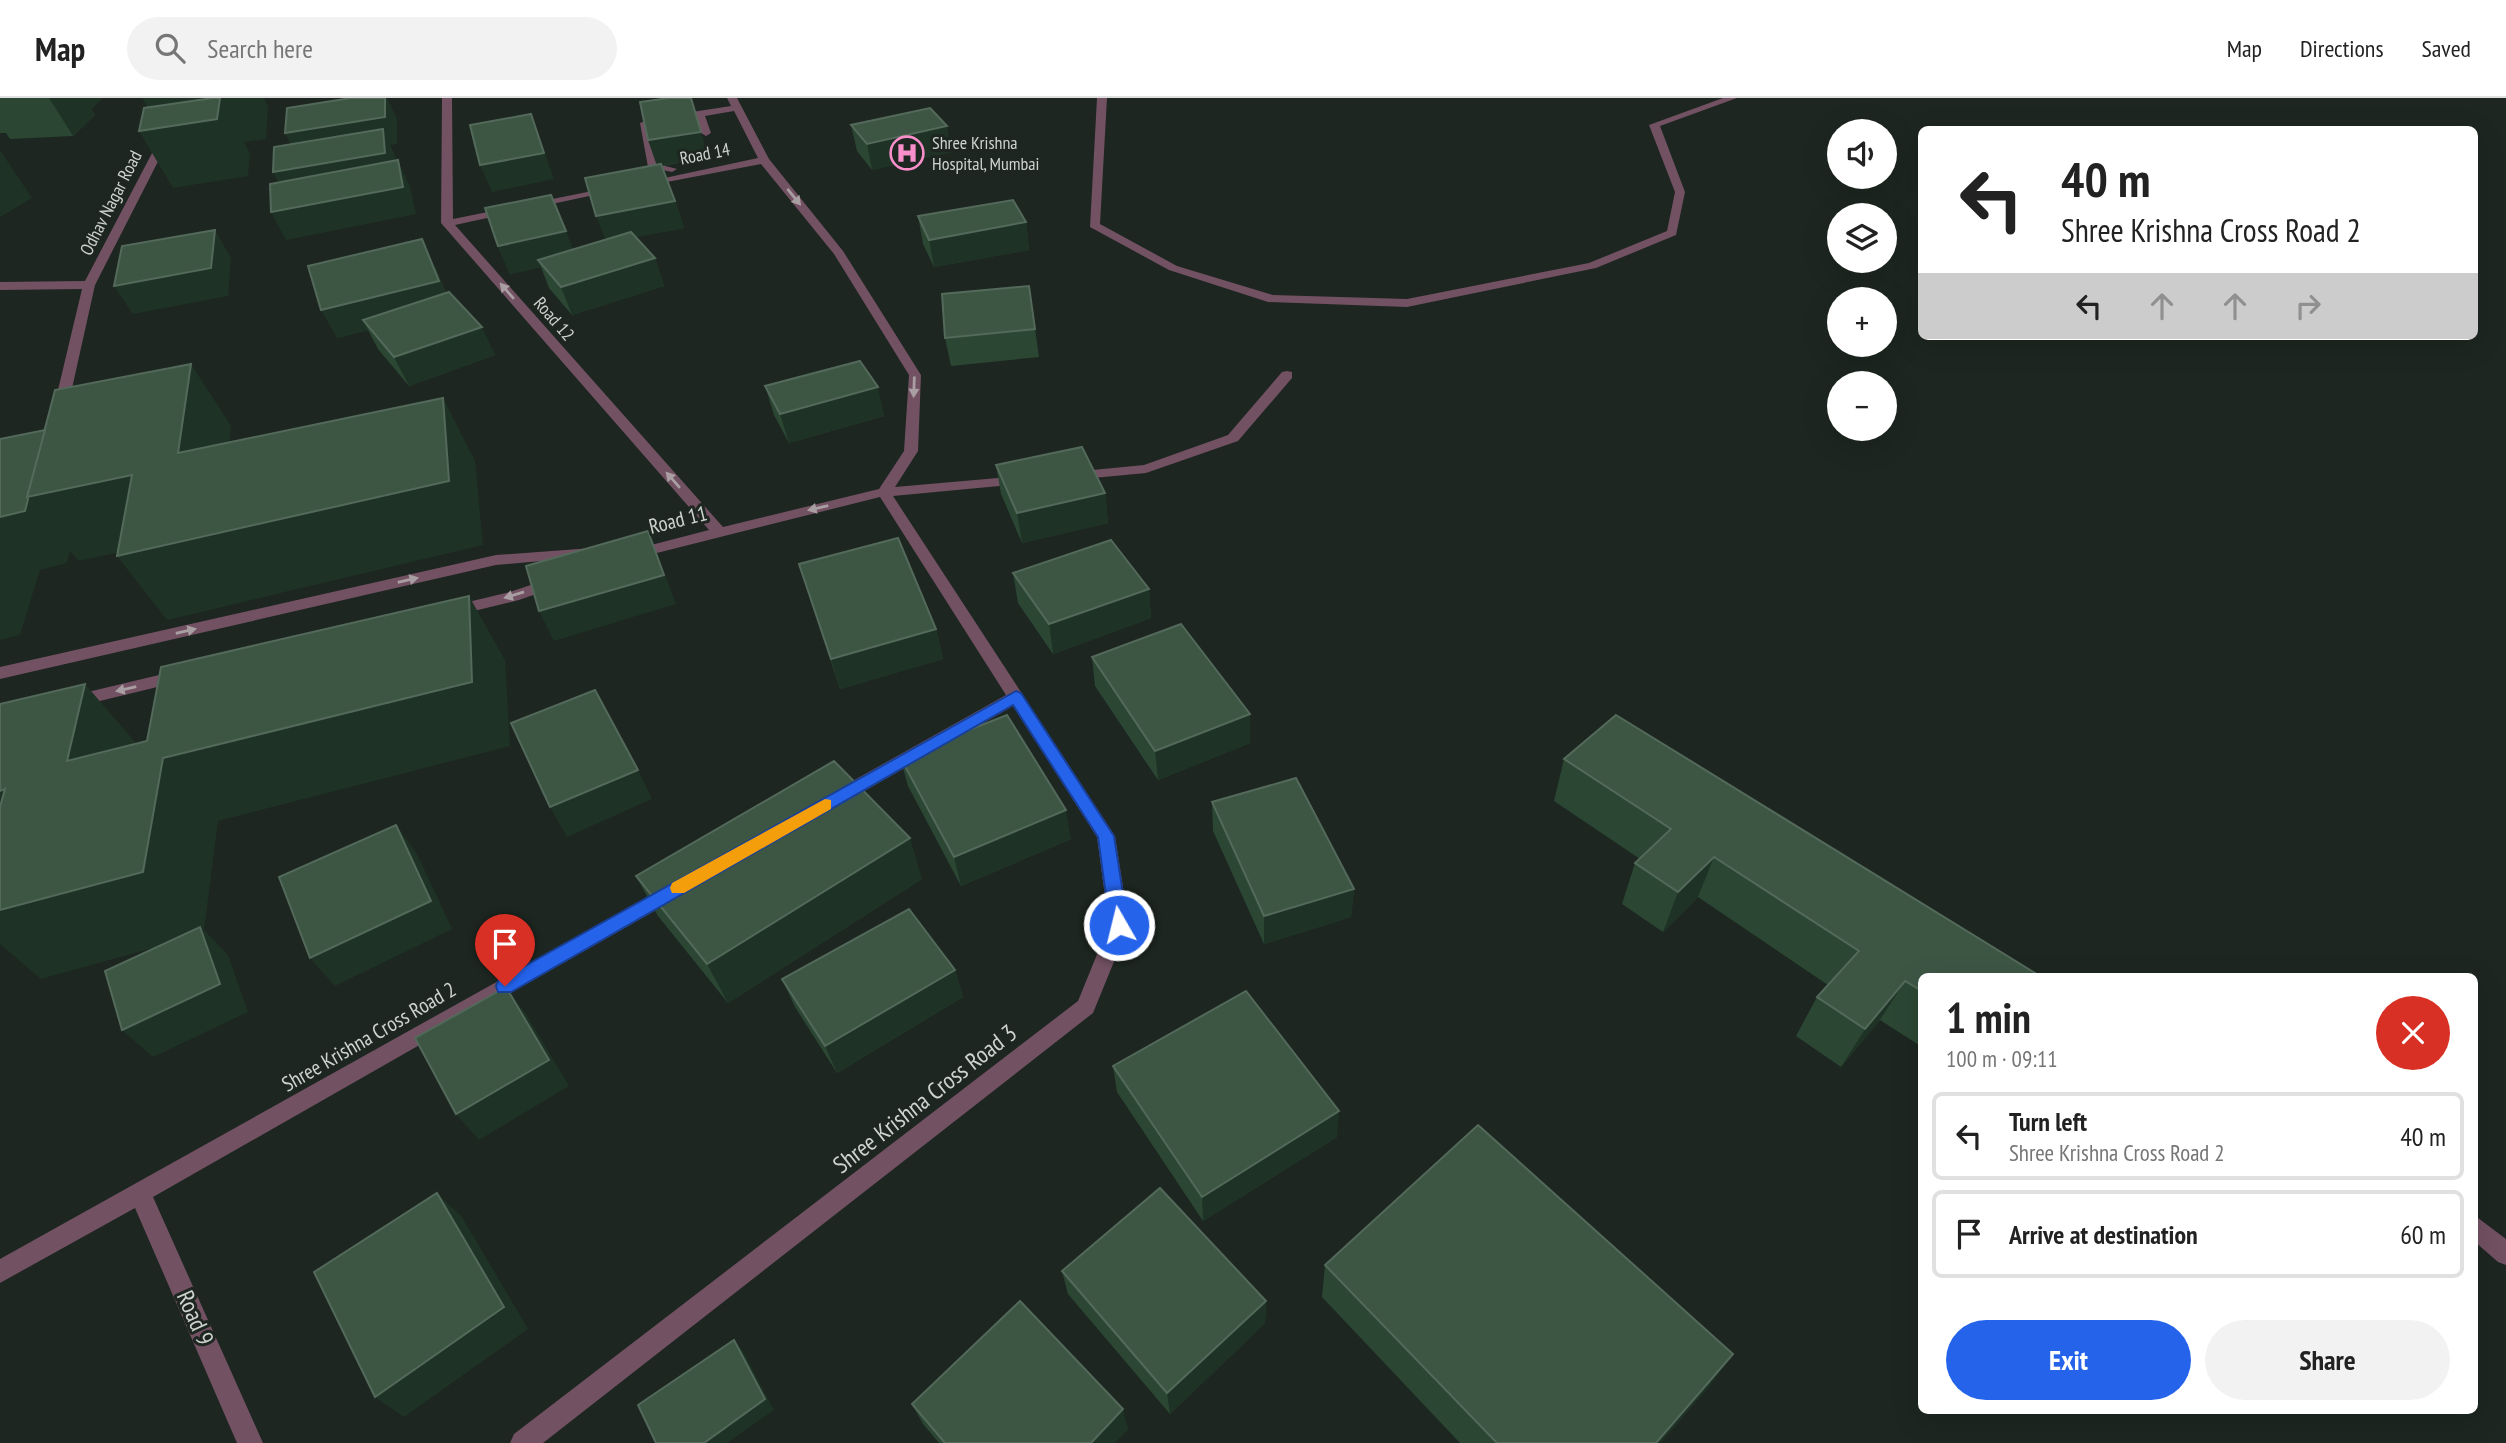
<!DOCTYPE html>
<meta charset="utf-8">
<style>
:root{--surface:#fff;--page:#f2f2f2;--text:#222;--muted:#767676;--line:#e0e0e0;--accent:#2563eb}
body{margin:0;font-family:"PT Sans Narrow",sans-serif;background:var(--page);color:var(--text);height:100vh;display:flex;flex-direction:column;font-size:26px;white-space:nowrap}
*{box-sizing:border-box;margin:0}
p{font-size:23px;color:var(--muted)}
.icon{flex:none;width:38px;height:38px;fill:none;stroke:currentColor;stroke-width:2;stroke-linecap:round;stroke-linejoin:round}
.map{position:relative;flex:1;overflow:hidden}
.side{position:absolute;left:1918px;top:875px;width:560px;height:441px;display:flex;flex-direction:column;background:var(--surface);border-radius:10px;box-shadow:0 7px 28px #0002}
.side>*{flex:none}
.banner{position:absolute;left:1918px;top:28px;width:560px;height:214px;border-radius:10px;box-shadow:0 7px 28px #0002;background:#fff;color:var(--text);overflow:hidden}
.fabs{position:absolute;left:1827px;top:21px;display:grid;gap:14px}
.fabs a{display:grid;place-items:center;width:70px;height:70px;border-radius:50%;background:var(--surface);box-shadow:0 7px 28px #0002;font-size:35px}
.pin{position:absolute;display:grid;place-items:center;width:60px;height:60px;color:#fff;margin:-72px -30px;border-radius:50% 50% 50% 0;rotate:-45deg;box-shadow:0 0 7px #0007}
.pin .icon{rotate:45deg}
.me{position:absolute;width:77px;margin:-38px;rotate:352deg;stroke-linejoin:round;filter:drop-shadow(0 0 5px #0008)}
.turn{display:flex;align-items:center;gap:24px;height:147px;padding:0 28px;font-size:32px}
.turn .icon{width:91px;height:91px;stroke-width:2.5}
.turn b{display:block;font-size:49px;line-height:60px}
.lanes{display:flex;align-items:center;height:66px;padding:0 28px;background:#0003;justify-content:center;gap:35px;direction:ltr}
.lanes .off{opacity:.35}
.round{display:grid;place-items:center;flex:none;width:74px;height:74px;border-radius:37px;background:var(--page)}
.summary{display:flex;align-items:center;justify-content:space-between;height:119px;padding:0 28px}
h1{font-size:42px;font-weight:800;line-height:52px}
.primary-button{display:flex;gap:14px;margin-top:auto;padding:14px 28px}
.primary-button a{flex:1;height:80px;border-radius:42px;background:var(--accent);color:#fff;font-size:28px;font-weight:800;line-height:80px;text-align:center}
.primary-button a+a{background:var(--page);color:var(--text)}
ul{padding:0;list-style:none}
li{display:flex;align-items:center;gap:21px;height:88px;margin:0 14px 10px;padding:0 14px;border:4px solid var(--line);border-radius:10px}
li div{flex:1}
li b{display:block;font-size:26px}
li em{font-style:normal}
header{display:flex;align-items:center;gap:42px;box-sizing:border-box;height:98px;padding:0 35px;background:var(--surface);border-bottom:2px solid var(--line)}
header strong{font-size:33px}
nav{display:flex;gap:38px;margin-inline-start:auto;font-size:24px}
.search{width:490px;height:63px;background:var(--page);display:flex;align-items:center;gap:18px;box-sizing:border-box;padding:0 24px;border-radius:38px;color:var(--muted);font-size:26px}
.map>svg:first-child{display:block}
.lines{fill:none;stroke-linecap:round;stroke-linejoin:round}
.minor{fill:#725162;fill-rule:evenodd}
.wall{fill:#2b4734}
.shaded-wall{fill:#1e3325}
.building{fill:#3d5644;stroke:#53695a;stroke-width:2}
.oneway{fill:#a99fa3}
.route{fill:#2563eb;stroke:#184099;stroke-width:2}
.slow{fill:#f59e0b}
.labels{text-anchor:middle;stroke-width:6;stroke-linejoin:round;paint-order:stroke}
.far-poi-label{font-size:18px;fill:#cdd3ce;stroke:#1d2620;text-anchor:start}
.far-street-label{font-size:18px;fill:#cdd3ce;stroke:#1d2620}
.street-label{font-size:21px;fill:#cdd3ce;stroke:#1d2620}
.near-street-label{font-size:24px;fill:#cdd3ce;stroke:#1d2620}
</style>
<header>
<strong>Map</strong>
<div class="search"><svg class="icon" aria-label="search" viewBox="0 0 24 24"><circle cx="10" cy="10" r="6"/><path d="M15 15l6 6"/></svg>Search here</div>
<nav><a>Map</a><a>Directions</a><a>Saved</a></nav>
</header>
<div class="map">
<svg width="2506" height="1345" viewBox="0 0 2506 1345">
<rect width="100%" height="100%" fill="#1d2620"/>
<g class="lines">
<g class="minor">
<polygon points="442,0 452,0 453,121 612,89 617,92 455,127 723,429 879,391 904,353 909,277 834,156 761,66 646,88 641,85 758,60 734,13 705,18 711,35 706,38 701,35 695,19 649,28 658,66 677,71 672,74 648,69 640,25 653,20 731,8 727,0 737,0 769,61 843,153 921,277 918,353 895,389 1020,378 1027,382 1020,386 893,398 1115,738 1129,827 1093,915 543,1345 510,1345 514,1336 1078,903 1109,827 1097,739 1013,608 845,704 833,704 830,699 833,694 1006,597 880,399 633,461 628,459 625,456 628,453 709,432 441,125"/>
<polygon points="1097,0 1107,0 1100,126 1177,168 1273,197 1407,201 1589,165 1667,133 1675,94 1649,27 1723,0 1737,0 1660,28 1685,94 1676,137 1596,170 1407,209 1268,204 1169,172 1090,129"/>
<polygon points="161,38 170,40 95,187 67,313 65,316 55,316 53,313 82,191 0,192 0,184 85,183"/>
<polygon points="1287,273 1292,274 1292,280 1238,343 1146,375 1072,382 1065,378 1072,374 1144,367 1228,337 1282,274"/>
<polygon points="592,450 600,455 597,458 496,467 0,581 0,569 496,457"/>
<polygon points="554,479 562,484 559,488 519,502 453,518 445,513 447,509 510,494"/>
<polygon points="180,572 186,574 188,578 186,582 71,610 63,604 71,598"/>
<polygon points="672,786 679,789 681,794 679,799 153,1099 263,1345 237,1345 135,1110 0,1185 0,1161"/>
<polygon points="2474,1117 2506,1141 2506,1167 2498,1164 2474,1143"/>
</g>
</g>
<g class="wall">
<polygon points="0,0 102,0 91,11 95,17 73,38 10,41 6,35 0,35"/>
<polygon points="851,27 951,54 872,72 857,53"/>
<polygon points="709,60 661,68 675,103 684,130 635,139 655,160 664,188 572,217 549,190 541,169 510,176 498,148 573,152 605,142 657,67"/>
<polygon points="918,118 1026,124 1029,152 934,169 923,146"/>
<polygon points="435,169 446,195 495,257 409,288 378,251 368,232 337,240"/>
<polygon points="1029,188 1039,259 951,268 945,240"/>
<polygon points="765,288 884,318 789,345 774,317"/>
<polygon points="996,367 1105,395 1108,425 1022,445 1001,396"/>
<polygon points="799,466 936,531 943,561 840,591"/>
<polygon points="1013,475 1149,491 1151,520 1053,556 1018,505"/>
<polygon points="1092,559 1250,616 1250,645 1158,682 1095,588"/>
<polygon points="900,659 1071,741 961,788 908,688"/>
<polygon points="1564,661 1922,878 1922,949 1880,922 1841,969 1796,938 1817,899 1828,887 1698,799 1663,834 1622,806 1635,765 1640,761 1554,703"/>
<polygon points="1212,704 1354,791 1351,819 1264,846 1213,733"/>
<polygon points="636,778 922,781 728,905 658,818"/>
<polygon points="955,872 963,899 837,975 795,909 782,881"/>
<polygon points="1113,968 1337,1039 1203,1123 1117,994"/>
<polygon points="1325,1167 1711,1286 1660,1345 1460,1345 1322,1199"/>
<polygon points="1062,1173 1266,1203 1265,1225 1170,1316 1068,1196"/>
<polygon points="912,1306 1128,1331 1114,1345 939,1345 923,1326"/>
</g>
<g class="shaded-wall">
<polygon points="49,0 102,0 91,11 95,17 73,38"/>
<polygon points="142,0 264,0 268,9 266,41 244,44 250,55 248,78 173,90 139,33 160,30"/>
<polygon points="385,0 387,0 397,21 397,46 390,47 395,57 398,81 287,101 273,74 298,61 285,35"/>
<polygon points="531,16 554,81 492,94 480,67"/>
<polygon points="947,28 951,54 872,72 867,46"/>
<polygon points="701,34 709,60 657,68 648,42"/>
<polygon points="0,52 32,100 0,119"/>
<polygon points="398,62 410,89 416,116 286,142 271,114"/>
<polygon points="675,103 684,130 607,145 596,118"/>
<polygon points="1026,124 1029,152 934,169 929,142"/>
<polygon points="215,132 231,160 228,198 133,216 114,188"/>
<polygon points="566,133 577,161 538,162 541,169 510,176 498,148"/>
<polygon points="422,141 453,211 363,222 368,232 337,240 321,212"/>
<polygon points="655,160 664,188 572,217 561,189"/>
<polygon points="482,229 495,257 409,288 394,259"/>
<polygon points="191,266 231,328 222,418 178,355"/>
<polygon points="878,289 884,318 789,345 780,316"/>
<polygon points="443,300 475,363 483,447 167,522 117,458"/>
<polygon points="132,377 179,441 79,463 70,453 67,465 40,472 20,537 0,542 0,419 27,399"/>
<polygon points="1105,395 1108,425 1022,445 1017,415"/>
<polygon points="648,433 676,506 554,543 539,513"/>
<polygon points="1149,491 1151,520 1053,556 1049,526"/>
<polygon points="469,498 505,562 510,648 218,723 204,832 228,857 248,914 153,959 122,932 203,836 41,881 0,846 0,812 163,660"/>
<polygon points="936,531 943,561 840,591 831,561"/>
<polygon points="85,586 141,651 67,663"/>
<polygon points="1250,616 1250,645 1158,682 1155,653"/>
<polygon points="638,672 652,701 567,739 550,709"/>
<polygon points="5,691 0,772 0,693"/>
<polygon points="1066,712 1071,741 961,788 954,759"/>
<polygon points="396,727 417,756 452,831 335,888 310,860"/>
<polygon points="910,740 922,781 728,905 707,866"/>
<polygon points="1714,759 1698,799 1663,834 1678,794"/>
<polygon points="1354,791 1351,819 1264,846 1264,818"/>
<polygon points="955,872 963,899 837,975 825,948"/>
<polygon points="1905,883 1880,922 1841,969 1865,931"/>
<polygon points="506,889 526,916 569,988 479,1042 456,1016"/>
<polygon points="1339,1013 1337,1039 1203,1123 1202,1099"/>
<polygon points="437,1095 462,1119 528,1231 404,1319 375,1299"/>
<polygon points="1266,1203 1265,1225 1170,1316 1167,1295"/>
<polygon points="734,1242 743,1253 774,1312 727,1345 704,1345"/>
<polygon points="1733,1256 1711,1286 1660,1345 1656,1345"/>
<polygon points="1123,1311 1128,1331 1114,1345 1091,1345"/>
</g>
<g class="building">
<polygon points="213,0 220,0 217,21 139,33 144,10"/>
<polygon points="351,0 385,0 385,19 285,35 287,10"/>
<polygon points="669,0 691,0 701,34 648,42 640,4"/>
<polygon points="930,10 947,28 867,46 851,27"/>
<polygon points="531,16 544,55 480,67 470,27"/>
<polygon points="383,31 385,55 273,74 274,49"/>
<polygon points="398,62 403,89 271,114 270,86"/>
<polygon points="661,66 675,103 596,118 585,80"/>
<polygon points="551,97 566,133 498,148 485,110"/>
<polygon points="1013,102 1026,124 929,142 918,118"/>
<polygon points="215,132 211,170 114,188 122,148"/>
<polygon points="631,134 655,160 561,189 538,162"/>
<polygon points="422,141 439,183 321,212 308,168"/>
<polygon points="1029,188 1035,231 945,240 942,196"/>
<polygon points="449,194 482,229 394,259 363,222"/>
<polygon points="860,263 878,289 780,316 765,288"/>
<polygon points="191,266 178,355 443,300 449,383 117,458 132,377 27,399 55,292"/>
<polygon points="45,332 27,399 28,401 25,413 0,419 0,341"/>
<polygon points="1082,349 1105,395 1017,415 996,367"/>
<polygon points="648,433 664,477 539,513 526,468"/>
<polygon points="898,440 936,531 831,561 799,466"/>
<polygon points="1111,442 1149,491 1049,526 1013,475"/>
<polygon points="469,498 472,584 163,660 143,774 0,812 0,709 5,691 0,693 0,606 85,586 67,663 147,643 161,569"/>
<polygon points="1181,526 1250,616 1155,653 1092,559"/>
<polygon points="595,592 638,672 550,709 511,625"/>
<polygon points="1007,617 1066,712 954,759 900,659"/>
<polygon points="1616,617 2040,878 1922,878 1922,893 1905,883 1865,931 1817,899 1859,853 1714,759 1678,794 1635,765 1671,731 1564,661"/>
<polygon points="834,663 910,740 707,866 636,778"/>
<polygon points="1296,680 1354,791 1264,818 1212,704"/>
<polygon points="396,727 431,803 310,860 279,779"/>
<polygon points="909,811 955,872 825,948 782,881"/>
<polygon points="200,829 220,886 122,932 105,873"/>
<polygon points="506,889 549,962 456,1016 415,940"/>
<polygon points="1246,893 1339,1013 1202,1099 1113,968"/>
<polygon points="1478,1027 1733,1256 1656,1345 1497,1345 1325,1167"/>
<polygon points="1160,1090 1266,1203 1167,1295 1062,1173"/>
<polygon points="437,1095 504,1209 375,1299 314,1174"/>
<polygon points="1020,1203 1123,1311 1091,1345 945,1345 912,1306"/>
<polygon points="734,1242 765,1301 704,1345 656,1345 638,1307"/>
</g>
<defs><path id="oneway-solid" d="M-6-.8H1V-3.2L6.5 0L1 3.2V.8H-6Z" transform="scale(1.75)"/></defs>
<g class="oneway">
<use href="#oneway-solid" transform="translate(794 99) rotate(51)"/>
<use href="#oneway-solid" transform="translate(507 193) rotate(-131)"/>
<use href="#oneway-solid" transform="translate(914 289) rotate(92)"/>
<use href="#oneway-solid" transform="translate(673 382) rotate(-131)"/>
<use href="#oneway-solid" transform="translate(818 410) rotate(167)"/>
<use href="#oneway-solid" transform="translate(408 482) rotate(-13)"/>
<use href="#oneway-solid" transform="translate(514 497) rotate(163)"/>
<use href="#oneway-solid" transform="translate(186 533) rotate(-13)"/>
<use href="#oneway-solid" transform="translate(126 591) rotate(167)"/>
</g>
<polygon class="route" points="1016,593 1021,595 1114,738 1128,827 1125,832 1113,832 1110,827 1098,739 1013,607 511,894 498,894 496,888 498,883"/>
<polygon class="slow" points="825,701 831,702 831,711 684,795 672,795 670,790 672,785"/>
<defs>
<symbol id="hospital-ring" viewBox="-11 -11 22 22"><circle r="9.5" fill="#1d2620" stroke="#f98fca" stroke-width="1.5"/><path d="M-5-5h3v3.5h4V-5h3V5h-3V1.5h-4V5h-3Z" fill="#f98fca"/></symbol>
</defs>
<g fill-rule="evenodd">
<use href="#hospital-ring" x="888" y="36" width="38" height="38"/>
</g>
<g class="labels">
<g class="far-poi-label">
<text x="932" y="51">Shree Krishna<tspan x="932" dy="21">Hospital, Mumbai</tspan></text>
</g>
<g class="far-street-label">
<text transform="translate(705 56) rotate(-11)" y="6">Road 14</text>
<text transform="translate(111 105) rotate(-63)" y="6">Odhav Nagar Road</text>
<text transform="translate(554 221) rotate(49)" y="6">Road 12</text>
</g>
<g class="street-label">
<text transform="translate(678 422) rotate(-14)" y="7">Road 11</text>
<text transform="translate(369 939) rotate(-30)" y="7">Shree Krishna Cross Road 2</text>
</g>
<g class="near-street-label">
<text transform="translate(925 1001) rotate(-38)" y="8">Shree Krishna Cross Road 3</text>
<text transform="translate(195 1220) rotate(66)" y="8">Road 9</text>
</g>
</g>
</svg>
<div class="fabs">
<a><svg class="icon" aria-label="sound" viewBox="0 0 24 24"><path d="M4 9h4l5-4v14l-5-4H4zM17 9q2 3 0 6"/></svg></a>
<a><svg class="icon" aria-label="layers" viewBox="0 0 24 24"><path d="M12 4l9 5-9 5-9-5zM3 14l9 5 9-5"/></svg></a>
<a>+</a>
<a>−</a>
</div>
<div class="pin" style="left:505px;top:888px;background:#d93025"><svg class="icon" aria-label="arrive" viewBox="0 0 24 24"><path d="M6 21V4h12l-3 4 3 4H6"/></svg></div>
<svg class="me" style="left:1119px;top:827px" viewBox="-20 -20 40 40"><circle r="17" fill="#2563eb" stroke="#fff" stroke-width="3"/><path d="M0-11L8 9 0 5-8 9z" fill="#fff"/></svg>
<div class="banner">
<div class="turn"><svg class="icon" aria-label="left" viewBox="0 0 24 24"><path d="M17 20v-9H6M10 6l-5 5 5 5"/></svg><div><b>40 m</b>Shree Krishna Cross Road 2</div></div>
<div class="lanes"><svg class="icon" aria-label="left" viewBox="0 0 24 24"><path d="M17 20v-9H6M10 6l-5 5 5 5"/></svg><svg class="icon off" aria-label="ahead" viewBox="0 0 24 24"><path d="M12 20V5M6 11l6-6 6 6"/></svg><svg class="icon off" aria-label="ahead" viewBox="0 0 24 24"><path d="M12 20V5M6 11l6-6 6 6"/></svg><svg class="icon off" aria-label="right" viewBox="0 0 24 24"><path d="M7 20v-9h11M14 6l5 5-5 5"/></svg></div>
</div>
<section class="side">
<div class="summary"><div><h1>1 min</h1><p>100 m · 09:11</p></div><a class="round" style="background:#d93025;color:#fff"><svg class="icon" aria-label="close" viewBox="0 0 24 24"><path d="M6 6l12 12M18 6L6 18"/></svg></a></div>
<ul>
<li><svg class="icon" aria-label="left" viewBox="0 0 24 24"><path d="M17 20v-9H6M10 6l-5 5 5 5"/></svg><div><b>Turn left</b><p>Shree Krishna Cross Road 2</p></div><em>40 m</em></li>
<li><svg class="icon" aria-label="arrive" viewBox="0 0 24 24"><path d="M6 21V4h12l-3 4 3 4H6"/></svg><div><b>Arrive at destination</b></div><em>60 m</em></li>
</ul>
<div class="primary-button"><a>Exit</a><a>Share</a></div>
</section>
</div>
